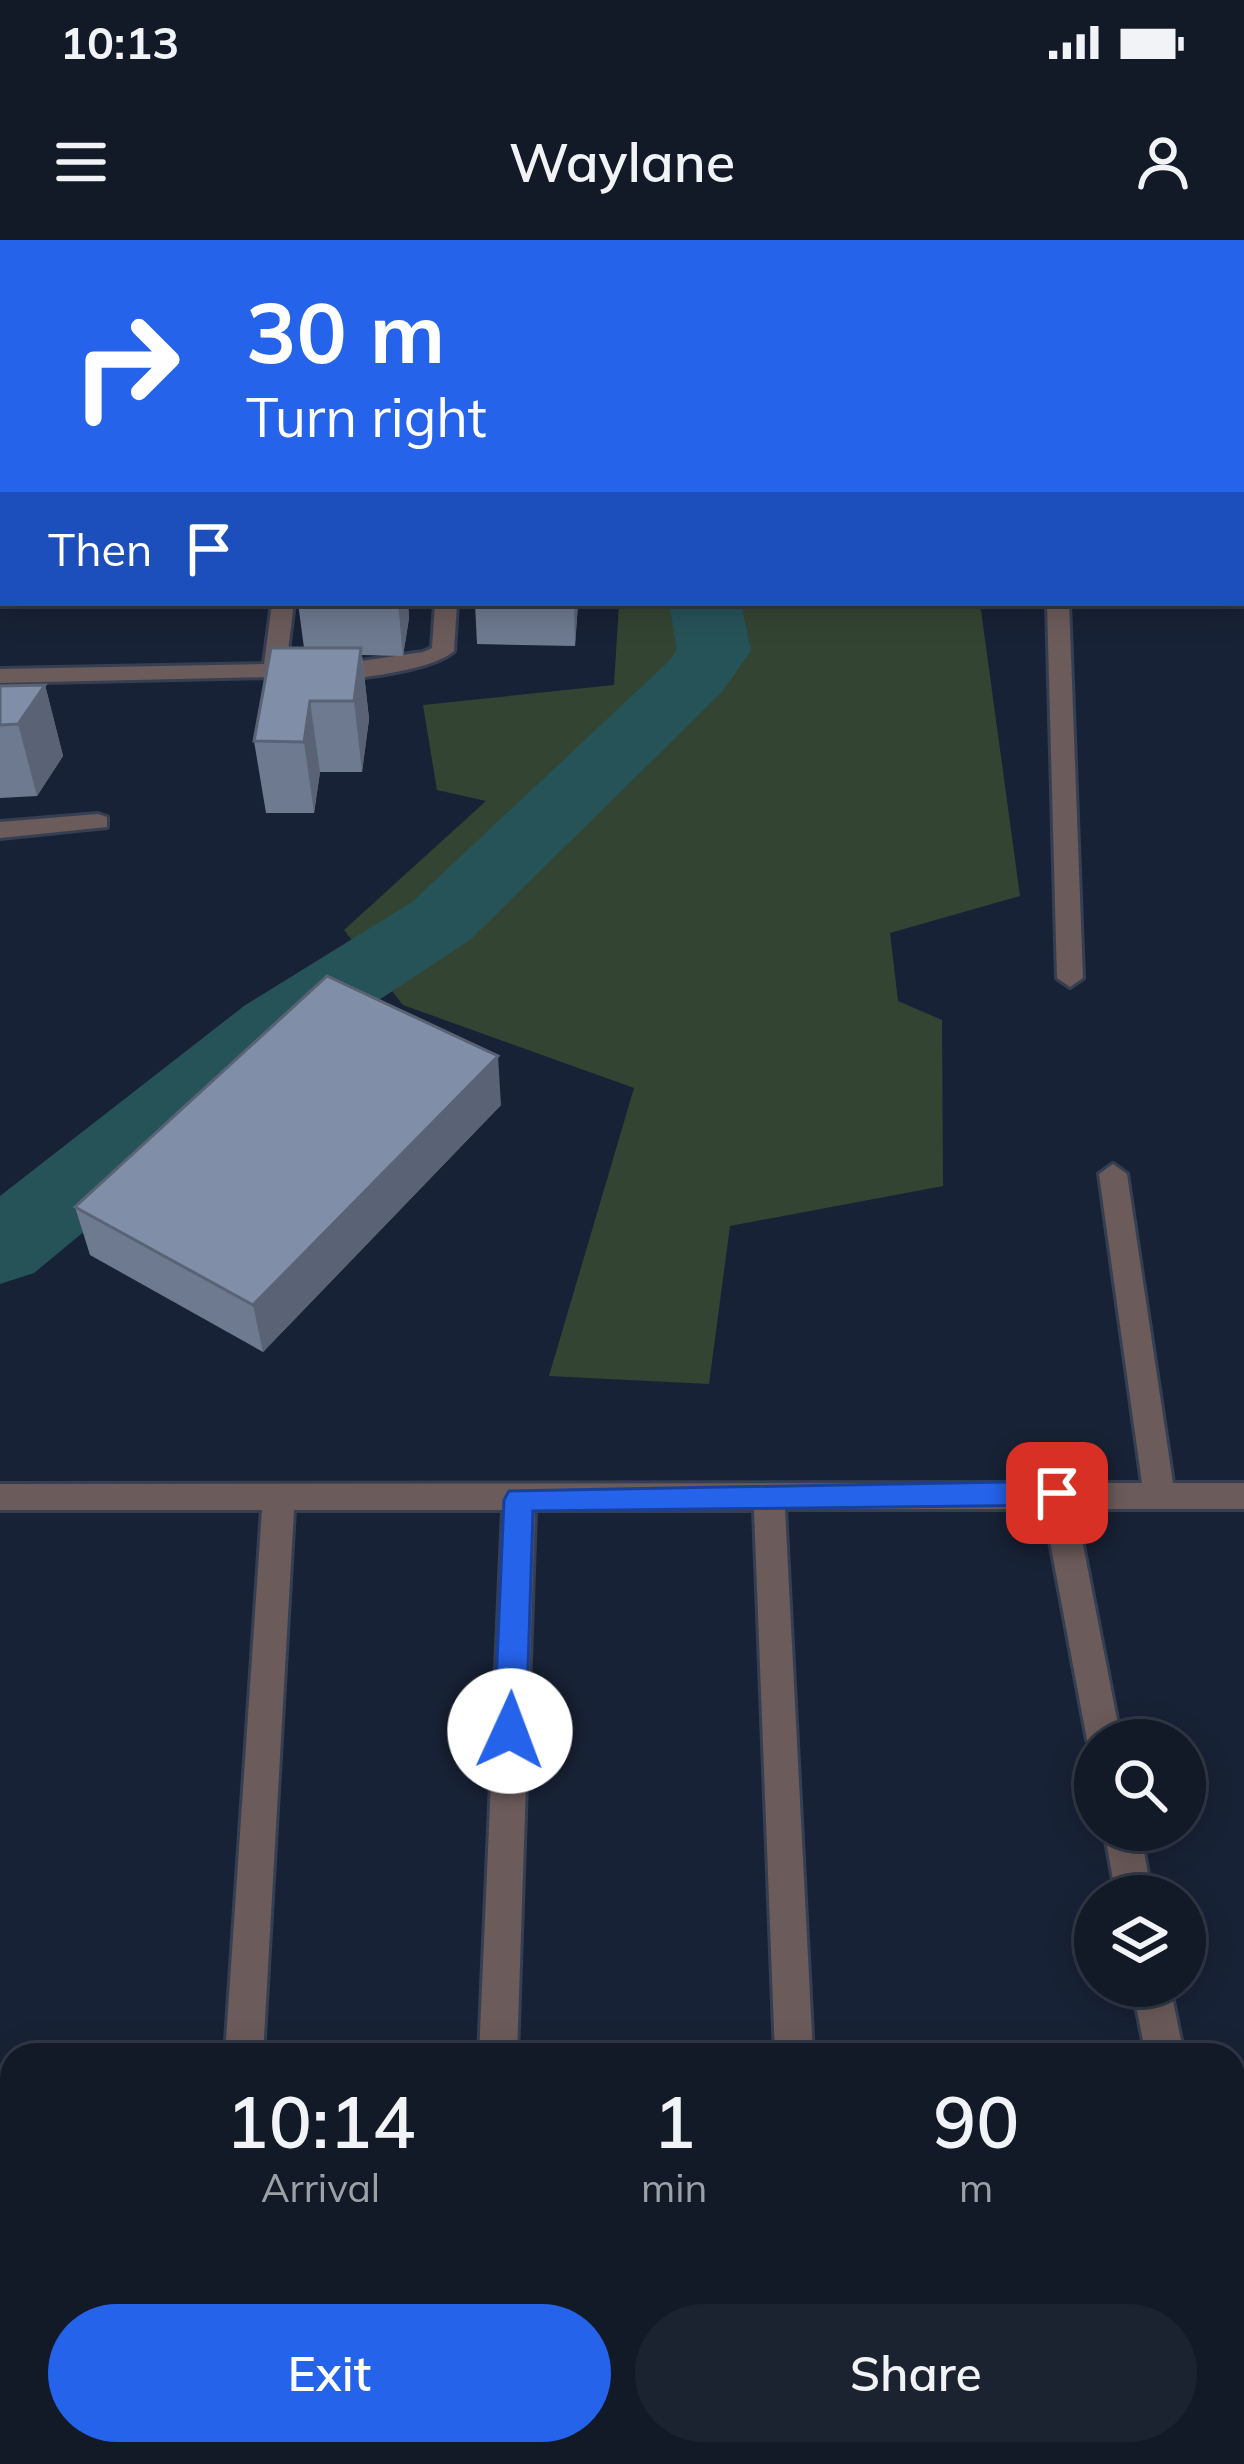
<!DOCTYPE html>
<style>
:root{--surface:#121a28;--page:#1b2330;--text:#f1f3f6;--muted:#9ca1a8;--line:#313845;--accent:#2563eb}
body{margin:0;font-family:Mulish,sans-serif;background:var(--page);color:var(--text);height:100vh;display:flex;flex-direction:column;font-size:45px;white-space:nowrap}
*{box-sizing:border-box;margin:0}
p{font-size:39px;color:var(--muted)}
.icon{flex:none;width:66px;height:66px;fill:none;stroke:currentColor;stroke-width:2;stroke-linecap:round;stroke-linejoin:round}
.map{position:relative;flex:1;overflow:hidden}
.drawer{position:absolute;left:0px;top:1803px;width:1245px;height:423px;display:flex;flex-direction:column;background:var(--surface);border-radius:36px 36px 0 0;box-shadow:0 6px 30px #0003,0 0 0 3px var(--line)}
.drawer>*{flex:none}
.banner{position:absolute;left:0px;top:0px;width:1245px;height:366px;box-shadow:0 6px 30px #0003,0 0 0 3px var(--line);background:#2563eb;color:#fff;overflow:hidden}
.buttons{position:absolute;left:1074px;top:1479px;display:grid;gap:24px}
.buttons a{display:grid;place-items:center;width:132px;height:132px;border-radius:50%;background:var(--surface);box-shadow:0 6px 30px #0003,0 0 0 3px var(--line);font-size:60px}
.pin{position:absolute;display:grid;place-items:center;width:102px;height:102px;color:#fff;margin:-51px;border-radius:24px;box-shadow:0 6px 18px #0006}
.me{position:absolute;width:132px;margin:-66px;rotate:2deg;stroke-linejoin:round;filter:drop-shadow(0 0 9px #0008)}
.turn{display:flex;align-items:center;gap:42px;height:252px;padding:0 48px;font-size:54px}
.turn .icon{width:156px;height:156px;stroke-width:2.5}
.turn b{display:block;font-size:84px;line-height:102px}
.then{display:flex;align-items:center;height:114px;padding:0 48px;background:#0003;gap:24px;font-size:45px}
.eta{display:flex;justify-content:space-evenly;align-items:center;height:204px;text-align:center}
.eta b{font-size:72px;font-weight:600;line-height:84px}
.cta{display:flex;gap:24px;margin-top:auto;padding:24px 48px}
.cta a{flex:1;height:138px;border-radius:72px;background:var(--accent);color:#fff;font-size:48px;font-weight:600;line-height:138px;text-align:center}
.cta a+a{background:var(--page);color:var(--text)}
.status{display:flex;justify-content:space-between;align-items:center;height:84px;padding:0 60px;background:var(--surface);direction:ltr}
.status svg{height:33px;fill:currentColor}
header{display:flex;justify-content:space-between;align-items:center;height:156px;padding:0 48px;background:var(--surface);font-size:54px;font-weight:600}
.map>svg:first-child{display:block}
.green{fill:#344432}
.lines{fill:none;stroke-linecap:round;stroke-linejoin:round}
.river{fill:#265358;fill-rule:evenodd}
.minor-casing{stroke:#363f52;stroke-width:6}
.minor{fill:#6c5b5b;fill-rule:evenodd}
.wall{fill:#6e7a90}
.shaded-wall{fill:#5a6375}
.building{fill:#808ea7;stroke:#5a6375;stroke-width:3}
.route{fill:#2563eb;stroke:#184099;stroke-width:3}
</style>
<div class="status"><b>10:13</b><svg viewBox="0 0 49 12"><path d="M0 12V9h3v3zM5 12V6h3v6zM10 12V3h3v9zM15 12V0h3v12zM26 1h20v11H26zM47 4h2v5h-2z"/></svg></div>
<header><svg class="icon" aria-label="menu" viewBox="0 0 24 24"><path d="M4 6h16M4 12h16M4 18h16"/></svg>Waylane<svg class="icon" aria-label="person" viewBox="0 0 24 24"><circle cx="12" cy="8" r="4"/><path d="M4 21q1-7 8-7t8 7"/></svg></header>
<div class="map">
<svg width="1244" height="2224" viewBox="0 0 1244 2224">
<rect width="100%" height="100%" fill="#182236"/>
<polygon class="green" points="619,363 980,363 1020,656 890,693 898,761 942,780 943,946 730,986 709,1144 549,1136 634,848 403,765 344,690 486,561 437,550 423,465 614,445"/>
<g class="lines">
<polygon class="river" points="669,363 741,363 751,411 721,453 470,700 306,808 34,1033 0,1044 0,956 244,766 412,662 669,421 677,410"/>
<defs>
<g id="minor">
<rect x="13" y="0" width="18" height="3"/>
<polygon points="203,0 296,0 201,3"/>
<polygon points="933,0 1011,0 1013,3 935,3"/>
<polygon points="1206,0 1224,0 1225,3 1207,3"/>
<rect x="0" y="7" width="3" height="10"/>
<rect x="1242" y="8" width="2" height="10"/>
<rect x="1242" y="32" width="2" height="10"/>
<rect x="0" y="40" width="3" height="10"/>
<rect x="0" y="138" width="3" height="12"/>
<rect x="0" y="225" width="3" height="12"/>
<polygon points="1242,227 1244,227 1242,240"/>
<rect x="1242" y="292" width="2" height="20"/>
<rect x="0" y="321" width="3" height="12"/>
<path d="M272,363h22l-8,63 13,4 124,-18 9,-4 3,-45h22l-3,48c-26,24 -147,36 -181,26l-273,6v-14l264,-5z"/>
<polygon points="1047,363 1069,363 1083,738 1070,747 1057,738"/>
<polygon points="98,574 107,577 107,587 0,598 0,582"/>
<polygon points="1113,924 1127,934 1173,1243 1244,1243 1244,1269 1076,1269 1121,1500 1095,1500 1095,1512 1087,1500 1044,1269 785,1269 813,1815 775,1815 754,1270 535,1270 517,1815 479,1815 503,1270 294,1270 263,1815 225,1815 262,1270 0,1270 0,1244 1142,1243 1099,934"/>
<polygon points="1104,1590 1140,1590 1152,1656 1116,1656"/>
<polygon points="1132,1746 1170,1746 1184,1815 1146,1815"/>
<rect x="1233" y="2079" width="11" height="42"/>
<polygon points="1233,2162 1244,2167 1244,2224 1220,2224 1218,2214 1233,2214"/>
<polygon points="294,2214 336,2214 335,2224 293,2224"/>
<rect x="609" y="2214" width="42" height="10"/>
<polygon points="921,2214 963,2214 964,2224 922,2224"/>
</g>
</defs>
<use href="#minor" class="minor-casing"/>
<use href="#minor" class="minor"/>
</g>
<g class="wall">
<polygon points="298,363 408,363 409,378 403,416 362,415 369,479 362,532 320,532 314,573 266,573 254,501 304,408"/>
<polygon points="475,363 578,363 575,406 477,404"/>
<polygon points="45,445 63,516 37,556 0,558 0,446"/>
<polygon points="501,865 263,1112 90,1015 75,967"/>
</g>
<g class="shaded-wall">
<polygon points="398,363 408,363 409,378 403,416"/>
<polygon points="574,363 578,363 575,406"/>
<polygon points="361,408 369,479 362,532 354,461"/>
<polygon points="45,445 63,516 37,556 18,484"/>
<polygon points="310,461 320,532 314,573 304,502"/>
<polygon points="498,816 501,865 263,1112 253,1065"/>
</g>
<g class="building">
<rect x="343" y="0" width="90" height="3"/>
<polygon points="271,408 361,408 354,461 310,461 304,502 254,501"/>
<polygon points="45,445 18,484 0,485 0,446"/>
<polygon points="327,736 498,816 253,1065 75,967"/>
</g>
<polygon class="route" points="1057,1241 1067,1245 1071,1253 1067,1262 1057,1265 533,1271 526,1491 521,1501 510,1505 499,1501 494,1491 504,1260 509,1251"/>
</svg>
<div class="buttons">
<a><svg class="icon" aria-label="search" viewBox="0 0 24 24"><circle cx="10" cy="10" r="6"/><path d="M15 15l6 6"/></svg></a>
<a><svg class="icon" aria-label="layers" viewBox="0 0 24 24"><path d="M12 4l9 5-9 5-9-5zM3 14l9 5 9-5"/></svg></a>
</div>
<div class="pin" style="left:1057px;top:1253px;background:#d93025"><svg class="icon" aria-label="arrive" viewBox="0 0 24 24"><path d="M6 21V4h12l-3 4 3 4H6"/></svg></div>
<svg class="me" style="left:510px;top:1491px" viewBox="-20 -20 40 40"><circle r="19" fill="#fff"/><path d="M0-13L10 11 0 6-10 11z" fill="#2563eb"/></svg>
<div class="banner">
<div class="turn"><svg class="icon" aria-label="right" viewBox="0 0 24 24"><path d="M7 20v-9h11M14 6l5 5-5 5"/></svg><div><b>30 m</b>Turn right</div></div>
<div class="then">Then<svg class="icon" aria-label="arrive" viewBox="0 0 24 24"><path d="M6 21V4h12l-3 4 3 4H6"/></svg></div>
</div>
<section class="drawer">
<div class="eta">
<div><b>10:14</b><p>Arrival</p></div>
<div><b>1</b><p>min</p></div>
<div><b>90</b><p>m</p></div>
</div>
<div class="cta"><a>Exit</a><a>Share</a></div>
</section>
</div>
